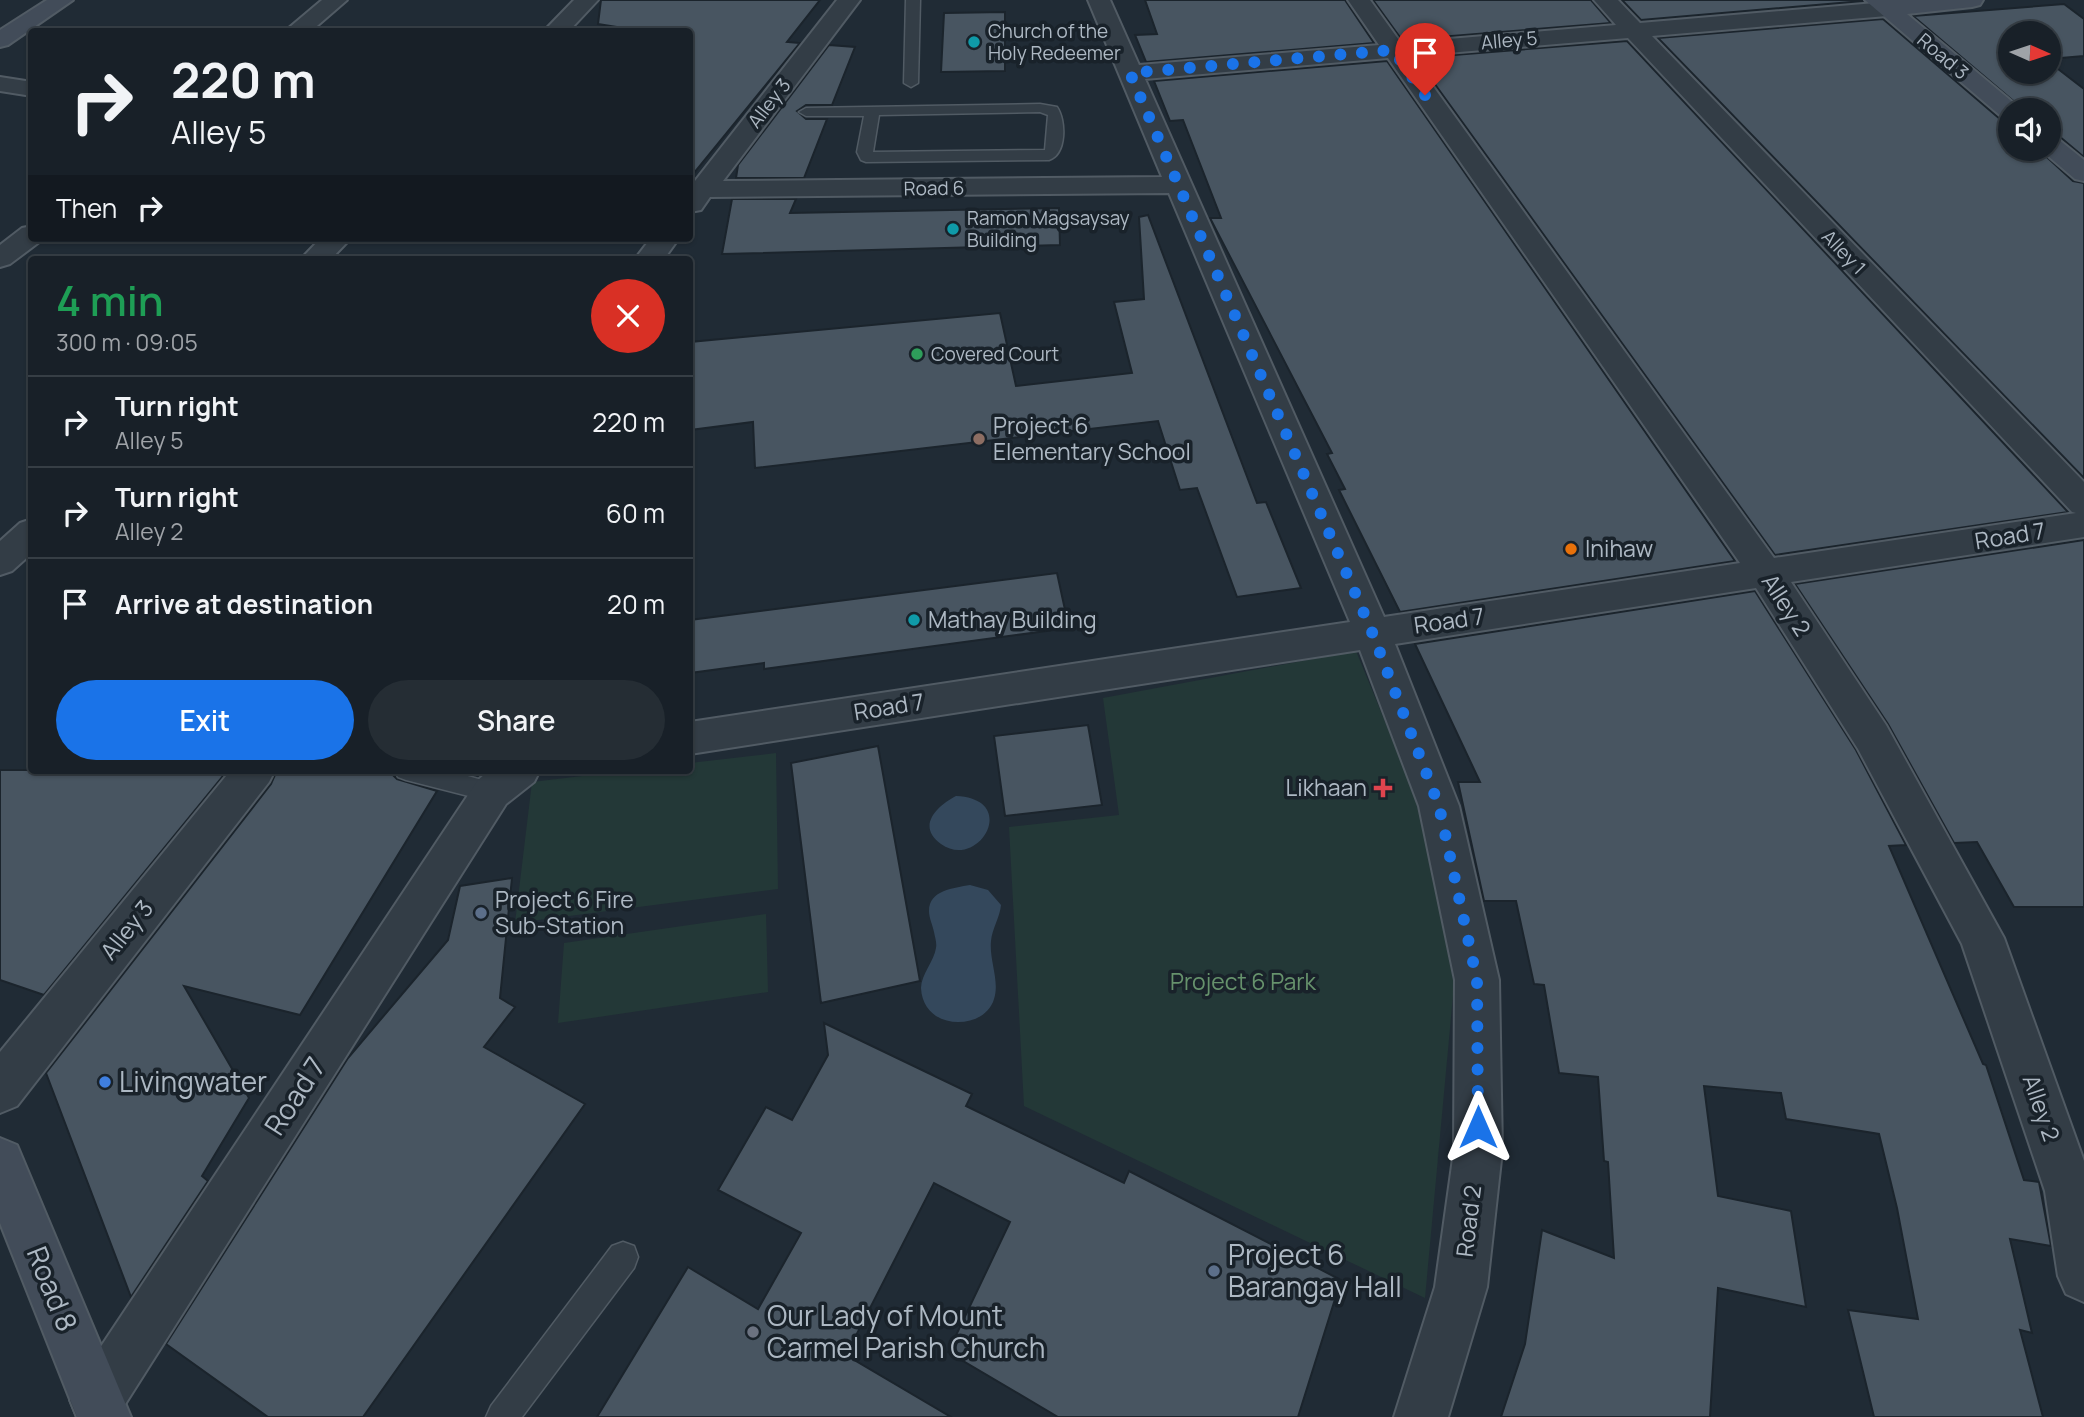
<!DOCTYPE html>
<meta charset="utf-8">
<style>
:root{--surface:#182028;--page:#252d34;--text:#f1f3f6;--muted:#9fa3a8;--line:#363e45;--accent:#1a73e8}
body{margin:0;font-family:Manrope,sans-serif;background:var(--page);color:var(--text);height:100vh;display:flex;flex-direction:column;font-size:26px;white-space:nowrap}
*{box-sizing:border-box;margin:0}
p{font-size:23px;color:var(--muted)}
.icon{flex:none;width:38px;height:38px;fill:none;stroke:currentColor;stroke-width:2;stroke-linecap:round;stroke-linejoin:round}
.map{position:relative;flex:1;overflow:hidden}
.panel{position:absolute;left:28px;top:256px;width:665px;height:518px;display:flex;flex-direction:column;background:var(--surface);border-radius:7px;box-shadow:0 2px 5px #0004,0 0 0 2px var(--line)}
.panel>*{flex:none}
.hud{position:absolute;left:28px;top:28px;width:665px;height:214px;border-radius:7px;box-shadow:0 2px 5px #0004,0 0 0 2px var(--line);background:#182028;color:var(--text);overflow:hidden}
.needle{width:46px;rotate:93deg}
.fabs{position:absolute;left:1998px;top:21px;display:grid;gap:14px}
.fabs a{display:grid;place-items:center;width:63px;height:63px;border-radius:50%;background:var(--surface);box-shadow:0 2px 5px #0004,0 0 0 2px var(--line);font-size:35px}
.pin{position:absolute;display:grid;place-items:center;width:60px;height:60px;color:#fff;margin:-72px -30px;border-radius:50% 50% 50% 0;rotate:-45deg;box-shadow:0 0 7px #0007}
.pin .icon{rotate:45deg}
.me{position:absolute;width:77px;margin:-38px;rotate:0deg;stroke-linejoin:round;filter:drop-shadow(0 0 5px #0008)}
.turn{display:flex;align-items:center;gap:24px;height:147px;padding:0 28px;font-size:32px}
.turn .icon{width:91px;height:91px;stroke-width:2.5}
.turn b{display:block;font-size:49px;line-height:60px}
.then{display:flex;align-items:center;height:66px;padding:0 28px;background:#0003;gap:14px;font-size:26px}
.round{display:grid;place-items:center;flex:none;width:74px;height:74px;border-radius:37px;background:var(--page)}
.overview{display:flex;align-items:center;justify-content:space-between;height:119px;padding:0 28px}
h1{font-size:42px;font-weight:600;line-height:52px;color:#1e9e55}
.cta{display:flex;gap:14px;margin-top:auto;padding:14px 28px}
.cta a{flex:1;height:80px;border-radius:42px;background:var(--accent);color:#fff;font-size:28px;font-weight:600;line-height:80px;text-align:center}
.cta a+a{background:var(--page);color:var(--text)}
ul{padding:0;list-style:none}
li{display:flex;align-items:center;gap:21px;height:91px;padding:0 28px;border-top:2px solid var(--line)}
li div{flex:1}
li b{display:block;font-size:26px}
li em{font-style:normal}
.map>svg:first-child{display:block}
.green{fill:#233837}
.water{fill:#34485c}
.building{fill:#485561;stroke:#1b242c;stroke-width:2}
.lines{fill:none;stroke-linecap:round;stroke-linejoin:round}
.lane-casing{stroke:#515b64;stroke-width:3}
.street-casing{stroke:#515b64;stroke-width:4}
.secondary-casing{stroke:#515b64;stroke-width:4}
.lane{fill:#333d46;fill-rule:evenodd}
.street{fill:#333d46;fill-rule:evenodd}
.secondary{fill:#424c59;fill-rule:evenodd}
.route{stroke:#1a73e8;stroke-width:12;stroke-dasharray:0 21.6}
.culture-dot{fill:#0f9aa8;stroke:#19222a;stroke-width:2.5}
.leisure-dot{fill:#2e9e5b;stroke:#19222a;stroke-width:2.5}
.education-dot{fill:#8d6e63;stroke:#19222a;stroke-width:2.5}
.food-dot{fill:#e8710a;stroke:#19222a;stroke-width:2.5}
.health-dot{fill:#e0444e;stroke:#19222a;stroke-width:2.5}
.service-dot{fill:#5c6f8a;stroke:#19222a;stroke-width:2.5}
.shop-dot{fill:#3f7fe0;stroke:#19222a;stroke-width:2.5}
.worship-dot{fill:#6b7280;stroke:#19222a;stroke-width:2.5}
.labels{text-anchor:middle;stroke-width:7;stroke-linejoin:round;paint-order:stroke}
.far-poi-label{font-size:19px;fill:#adb8c3;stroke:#19222a;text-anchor:start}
.far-street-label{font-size:19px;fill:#adb8c3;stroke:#19222a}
.poi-label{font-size:23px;fill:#adb8c3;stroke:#19222a;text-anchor:start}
.street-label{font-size:23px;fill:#adb8c3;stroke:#19222a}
.park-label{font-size:23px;fill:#66926c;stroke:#19222a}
.near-poi-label{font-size:28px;fill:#adb8c3;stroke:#19222a;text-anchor:start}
.near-street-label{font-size:28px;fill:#adb8c3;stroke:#19222a}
</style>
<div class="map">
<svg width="2084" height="1417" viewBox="0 0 2084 1417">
<rect width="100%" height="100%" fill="#202b35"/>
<g class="green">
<polygon points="1356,651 1419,804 1454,985 1425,1298 1024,1106 1009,827 1119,815 1103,698"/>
<polygon points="776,753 778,889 515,923 532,782 632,770 690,770 690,763"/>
<polygon points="766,914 768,992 558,1023 564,943"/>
</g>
<g class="water">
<path d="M956,796c65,3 22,75 -15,48 -25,-18 -4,-38 15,-48z"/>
<path d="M970,885l18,5 13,15c-1,12 -9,24 -10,36 -2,19 9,40 3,58 -9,32 -71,33 -73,-11 0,-13 13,-27 15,-40 1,-5 -1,-11 -2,-16 -1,-6 -5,-14 -5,-21 0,-21 25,-23 41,-26z"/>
</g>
<g class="building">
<polygon points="601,0 820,0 787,42 800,43 690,178 690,32 648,32 598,24"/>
<polygon points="1145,0 1345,0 1374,43 1146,62 1135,35 1157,34"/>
<polygon points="1373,0 1591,0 1611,23 1402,40"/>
<polygon points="1622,0 1862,0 1863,1 1641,20"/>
<polygon points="2064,4 2084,19 2084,56 2049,59 2049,33 2011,33 2011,72 2049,72 2049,62 2084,89 2084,157 2060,137 2049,134 2049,110 2024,110 1913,16"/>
<polygon points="1005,12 1005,71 941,72 944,13"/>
<polygon points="1883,19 2000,119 2011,121 2011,149 2038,149 2073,181 2084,183 2084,478 1658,38"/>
<polygon points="1627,41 2068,512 1775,555 1416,58"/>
<polygon points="829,45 855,47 832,105 806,105 797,111 806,119 827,119 804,178 736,178 738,165"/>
<polygon points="1387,61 1735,561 1400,612 1339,490 1345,489 1327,454 1332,453 1210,218 1221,218 1183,120 1170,121 1154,81"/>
<polygon points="732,199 796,199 790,213 1059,208 1060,245 722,254"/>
<polygon points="1148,215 1257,503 1266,502 1301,588 1237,597 1197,488 1180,490 1158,421 755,468 753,422 690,430 690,342 1000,313 1016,386 1132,373 1114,302 1144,299 1139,217"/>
<polygon points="2084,540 2084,907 2014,907 1977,842 1954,843 1888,724 1795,584"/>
<polygon points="1057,573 1069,628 764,669 764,663 690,673 690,620"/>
<polygon points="1755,591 1856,750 1906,845 1889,846 1983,1064 1986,1065 2024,1180 2039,1182 2051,1246 2010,1239 2032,1333 2020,1330 2043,1417 1874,1417 1848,1310 1918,1319 1897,1208 1879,1134 1786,1119 1781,1093 1704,1086 1718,1196 1791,1211 1806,1307 1718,1288 1710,1417 1501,1417 1525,1344 1542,1230 1614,1258 1608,1162 1604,1161 1598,1077 1559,1073 1544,985 1534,984 1516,901 1484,901 1458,782 1480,782 1415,644"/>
<polygon points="1088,725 1102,805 1005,816 994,736"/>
<polygon points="878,746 920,981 821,1003 791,763"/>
<polygon points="0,770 228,770 44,995 0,980"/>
<polygon points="277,770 388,770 397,779 437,791 300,1015 184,986 249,1098 202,1176 208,1181 131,1297 46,1073 271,784"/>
<polygon points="512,878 500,998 515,1007 484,1047 585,1104 363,1417 268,1417 166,1344 348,1058 448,940 460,886"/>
<polygon points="824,1023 972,1094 966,1106 1124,1183 1129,1171 1341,1280 1298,1417 1058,1417 948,1352 1010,1222 934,1183 846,1355 951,1417 597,1417 688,1267 758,1309 801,1233 718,1190 766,1107 792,1120 828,1055"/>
</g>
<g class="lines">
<defs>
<g id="lane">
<polygon points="906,0 920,0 918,83 911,87 904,83"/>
<path d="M1040,104l17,3c9,13 10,47 -8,53l-183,2 -5,-2 -4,-8 7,-36h-58l-7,-4 7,-4zM1040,112l8,3 -3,35 -172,2 6,-37z"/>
<polygon points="394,770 446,770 500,785 504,792 500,799 492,802 406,780 398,777"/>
<polygon points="623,1242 634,1246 638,1257 634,1268 522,1417 486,1417 491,1406 612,1246"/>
</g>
<g id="street">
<polygon points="322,0 347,0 310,32 284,32"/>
<polygon points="574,0 598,0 568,32 543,32"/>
<path d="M837,0h23l-137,181 439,-4 -74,-177h22l29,65 240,-20 -31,-45h22l31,43 215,-18 -22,-25h24l22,23 247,-21 8,2 3,5 -3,5 -8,2 -235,20 432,446v55l-293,45 95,143 118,213 80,223v141l-18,-8 -8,-18 -13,-85 -83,-247 -104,-195 -102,-161 -361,56 64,162 40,174 3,171 -15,136 -39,130h-54l41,-130 19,-136 1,-171 -36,-174 -59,-156 -670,104v-32l660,-100 -181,-429 -459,4 -9,13 -11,2v-31h5zM1628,38l444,474 4,1 -302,45 -363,-502zM1388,58l352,505 -356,54 -239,-538z"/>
<polygon points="0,77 32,82 32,96 0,91"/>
<polygon points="32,226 32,238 43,238 42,240 10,264 0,267 0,245 22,228"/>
<polygon points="321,238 351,238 331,259 301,259"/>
<polygon points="651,238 679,238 664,259 635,259"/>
<polygon points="32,519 32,553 12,571 0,575 0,541 20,523"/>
<polygon points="231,770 275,770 269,782 17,1106 0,1113 0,1052"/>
<polygon points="490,770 540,770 534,782 506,804 117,1417 77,1417 70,1400 78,1381 478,780"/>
</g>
<g id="secondary">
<polygon points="47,0 73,0 8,45 0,47 0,30"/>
<polygon points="1865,0 1983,0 1980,5 1972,7 1907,14 2022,110 2011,110 2011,119 2002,117"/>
<polygon points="2049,136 2058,139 2084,160 2084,181 2075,179 2040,149 2049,149"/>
<polygon points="0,1138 17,1145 131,1417 77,1417 0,1223"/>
</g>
</defs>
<use href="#lane" class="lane-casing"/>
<use href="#street" class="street-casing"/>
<use href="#secondary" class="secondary-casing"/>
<use href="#lane" class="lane"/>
<use href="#street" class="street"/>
<use href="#secondary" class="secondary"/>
</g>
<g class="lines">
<polyline class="route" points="1425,95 1393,50 1130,73 1372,632 1439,806 1477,980 1478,1127"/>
</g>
<g class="culture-dot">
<circle cx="974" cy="42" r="7"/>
<circle cx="953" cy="229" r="7"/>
<circle cx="914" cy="620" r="7"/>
</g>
<circle class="leisure-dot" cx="917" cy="354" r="7"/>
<circle class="education-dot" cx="979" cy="439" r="7"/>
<circle class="food-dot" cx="1571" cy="549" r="7"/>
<path class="health-dot" d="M1379.5 777.5h7v7h7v7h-7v7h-7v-7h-7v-7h7z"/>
<g class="service-dot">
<circle cx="481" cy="913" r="7"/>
<circle cx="1214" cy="1271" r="7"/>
</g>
<circle class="shop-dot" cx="105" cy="1082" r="7"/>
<circle class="worship-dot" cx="753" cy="1332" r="7"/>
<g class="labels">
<g class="far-poi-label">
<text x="988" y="38">Church of the<tspan x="988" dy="22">Holy Redeemer</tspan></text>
<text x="967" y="225">Ramon Magsaysay<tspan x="967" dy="22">Building</tspan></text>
<text x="931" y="361">Covered Court</text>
</g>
<g class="far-street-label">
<text transform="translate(1509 40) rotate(-5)" y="7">Alley 5</text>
<text transform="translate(1943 56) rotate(40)" y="7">Road 3</text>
<text transform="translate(769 103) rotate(-52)" y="7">Alley 3</text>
<text transform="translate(934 188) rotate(-1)" y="7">Road 6</text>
<text transform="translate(1844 252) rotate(46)" y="7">Alley 1</text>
</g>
<g class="poi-label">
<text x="993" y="434">Project 6<tspan x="993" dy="26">Elementary School</tspan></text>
<text x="1585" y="557">Inihaw</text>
<text x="928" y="628">Mathay Building</text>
<text x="1367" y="796" text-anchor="end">Likhaan</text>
<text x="495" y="908">Project 6 Fire<tspan x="495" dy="26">Sub-Station</tspan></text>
</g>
<g class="street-label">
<text transform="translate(2010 536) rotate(-9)" y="8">Road 7</text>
<text transform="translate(1786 605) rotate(57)" y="8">Alley 2</text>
<text transform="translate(1449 621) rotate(-8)" y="8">Road 7</text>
<text transform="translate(889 707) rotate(-9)" y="8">Road 7</text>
<text transform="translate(127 930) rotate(-51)" y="8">Alley 3</text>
<text transform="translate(2041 1108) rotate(71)" y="8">Alley 2</text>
<text transform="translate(1469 1221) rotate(-83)" y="8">Road 2</text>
</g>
<g class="park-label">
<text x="1243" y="990">Project 6 Park</text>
</g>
<g class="near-poi-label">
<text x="119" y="1092">Livingwater</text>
<text x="1228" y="1265">Project 6<tspan x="1228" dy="32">Barangay Hall</tspan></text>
<text x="767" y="1326">Our Lady of Mount<tspan x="767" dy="32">Carmel Parish Church</tspan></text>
</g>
<g class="near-street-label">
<text transform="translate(295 1096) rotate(-57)" y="10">Road 7</text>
<text transform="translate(52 1289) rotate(68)" y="10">Road 8</text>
</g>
</g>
</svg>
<div class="fabs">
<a><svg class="needle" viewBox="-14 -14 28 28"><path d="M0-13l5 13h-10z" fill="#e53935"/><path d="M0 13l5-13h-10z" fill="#9fa3a8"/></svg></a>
<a><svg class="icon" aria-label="sound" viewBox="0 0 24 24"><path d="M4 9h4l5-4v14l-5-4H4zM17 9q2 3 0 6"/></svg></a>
</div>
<div class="pin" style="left:1425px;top:95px;background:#d93025"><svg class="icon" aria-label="arrive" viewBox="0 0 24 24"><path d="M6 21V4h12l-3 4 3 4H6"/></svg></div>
<svg class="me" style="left:1478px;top:1127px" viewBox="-20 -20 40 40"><path d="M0-17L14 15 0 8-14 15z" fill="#1a73e8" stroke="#fff" stroke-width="4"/></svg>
<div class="hud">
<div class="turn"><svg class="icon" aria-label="right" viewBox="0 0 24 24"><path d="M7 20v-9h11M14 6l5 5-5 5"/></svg><div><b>220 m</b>Alley 5</div></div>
<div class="then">Then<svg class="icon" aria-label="right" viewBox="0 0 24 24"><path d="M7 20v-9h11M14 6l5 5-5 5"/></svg></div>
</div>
<section class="panel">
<div class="overview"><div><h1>4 min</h1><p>300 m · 09:05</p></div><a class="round" style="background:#d93025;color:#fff"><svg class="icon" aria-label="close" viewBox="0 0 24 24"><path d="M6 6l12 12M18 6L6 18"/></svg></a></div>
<ul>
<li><svg class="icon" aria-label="right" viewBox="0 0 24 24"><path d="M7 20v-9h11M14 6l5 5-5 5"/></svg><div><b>Turn right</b><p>Alley 5</p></div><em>220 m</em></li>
<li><svg class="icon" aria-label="right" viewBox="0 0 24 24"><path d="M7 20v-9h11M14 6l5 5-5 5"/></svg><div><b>Turn right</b><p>Alley 2</p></div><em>60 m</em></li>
<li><svg class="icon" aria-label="arrive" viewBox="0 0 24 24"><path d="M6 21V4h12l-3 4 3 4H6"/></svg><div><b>Arrive at destination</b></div><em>20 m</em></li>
</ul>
<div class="cta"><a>Exit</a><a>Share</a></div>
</section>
</div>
